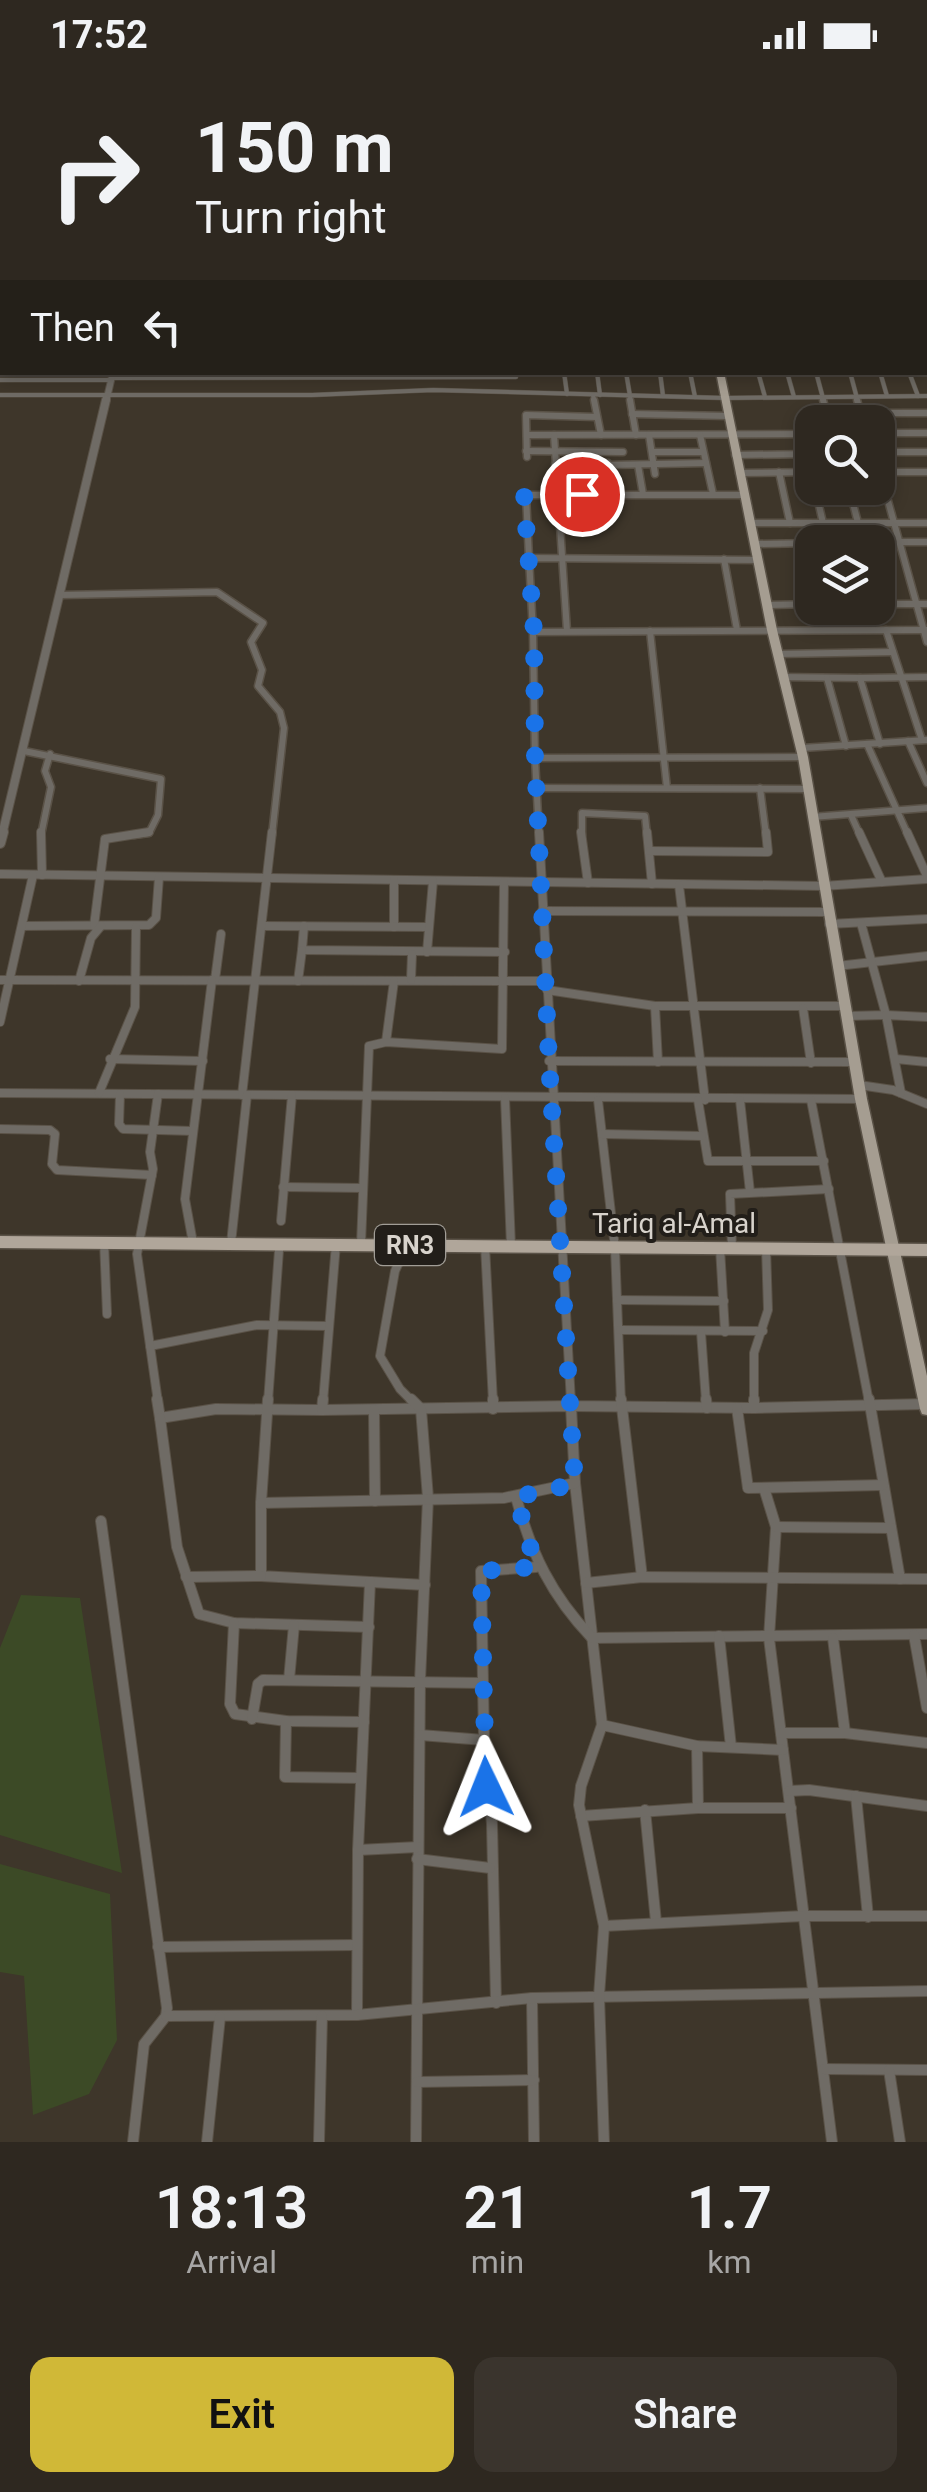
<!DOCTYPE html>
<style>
:root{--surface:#2e2820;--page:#3a342d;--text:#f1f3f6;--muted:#a7a6a5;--line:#49443e;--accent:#d0b837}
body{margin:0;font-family:Roboto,sans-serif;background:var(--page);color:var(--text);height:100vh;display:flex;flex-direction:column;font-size:38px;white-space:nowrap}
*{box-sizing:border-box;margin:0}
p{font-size:32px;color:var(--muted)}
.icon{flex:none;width:55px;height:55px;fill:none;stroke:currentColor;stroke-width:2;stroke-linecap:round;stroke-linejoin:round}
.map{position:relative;height:2072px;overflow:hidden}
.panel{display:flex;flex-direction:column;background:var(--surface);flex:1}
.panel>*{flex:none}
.hud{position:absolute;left:0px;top:0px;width:928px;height:305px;box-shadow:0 5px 15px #0003,0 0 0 2px var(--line);background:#2e2820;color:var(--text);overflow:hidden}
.buttons{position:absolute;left:795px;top:335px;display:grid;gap:20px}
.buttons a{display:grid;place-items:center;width:100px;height:100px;border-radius:20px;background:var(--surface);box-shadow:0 5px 15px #0003,0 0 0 2px var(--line);font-size:50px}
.pin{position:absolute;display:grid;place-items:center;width:85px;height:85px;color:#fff;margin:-42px;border:5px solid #fff;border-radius:50%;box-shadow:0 2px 10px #0007}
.me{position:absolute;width:110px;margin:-55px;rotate:358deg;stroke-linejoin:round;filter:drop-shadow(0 0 8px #0008)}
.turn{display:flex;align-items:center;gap:35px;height:210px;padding:0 30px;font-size:45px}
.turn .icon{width:130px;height:130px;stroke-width:2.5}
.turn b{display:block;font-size:70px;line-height:85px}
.then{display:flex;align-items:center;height:95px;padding:0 30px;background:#0003;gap:20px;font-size:38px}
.eta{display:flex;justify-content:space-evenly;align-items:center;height:170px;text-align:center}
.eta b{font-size:60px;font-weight:600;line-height:70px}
.cta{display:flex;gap:20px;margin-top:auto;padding:20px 30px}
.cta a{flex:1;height:115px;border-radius:20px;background:var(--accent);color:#111;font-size:40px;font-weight:600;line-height:115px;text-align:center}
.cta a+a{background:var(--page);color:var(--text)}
.status{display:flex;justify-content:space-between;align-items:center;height:70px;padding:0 50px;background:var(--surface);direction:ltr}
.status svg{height:28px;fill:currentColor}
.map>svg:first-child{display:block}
.green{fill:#3c4a26}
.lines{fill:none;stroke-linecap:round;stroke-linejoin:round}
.minor-far3-casing{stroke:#5a5247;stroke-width:5}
.minor-far2-casing{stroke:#5a5247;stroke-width:9}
.minor-far1-casing{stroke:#5a5247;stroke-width:10}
.minor-casing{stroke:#5a5247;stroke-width:12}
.tertiary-far2-casing{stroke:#5a5247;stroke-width:8}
.tertiary-far1-casing{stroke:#5a5247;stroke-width:10}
.tertiary-casing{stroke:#5a5247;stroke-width:12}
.primary-casing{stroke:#5a5247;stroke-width:3}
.trunk-casing{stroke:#5a5247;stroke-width:3}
.minor-far3{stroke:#6f6b65;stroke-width:4}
.minor-far2{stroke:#6f6b65;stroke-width:6}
.minor-far1{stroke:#6f6b65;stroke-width:8}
.minor{stroke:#6f6b65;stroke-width:10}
.tertiary-far2{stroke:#6f6b65;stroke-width:6}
.tertiary-far1{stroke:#6f6b65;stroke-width:8}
.tertiary{stroke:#6f6b65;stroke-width:10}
.primary{fill:#a59d91;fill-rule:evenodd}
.trunk{fill:#b0a69a;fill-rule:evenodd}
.route{stroke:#1a73e8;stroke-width:18;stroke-dasharray:0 32.4}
.labels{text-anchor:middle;stroke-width:8;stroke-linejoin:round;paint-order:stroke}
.shield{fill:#221e19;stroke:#a19d96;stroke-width:2.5}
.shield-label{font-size:25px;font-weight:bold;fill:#d8d3cc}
.street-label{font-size:28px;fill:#d8d3cc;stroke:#221e19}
</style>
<div class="status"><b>17:52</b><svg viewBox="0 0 49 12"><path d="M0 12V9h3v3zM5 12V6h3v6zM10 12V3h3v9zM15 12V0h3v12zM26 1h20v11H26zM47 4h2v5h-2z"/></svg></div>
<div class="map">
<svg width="927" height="2072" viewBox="0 0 927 2072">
<rect width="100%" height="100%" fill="#3e362a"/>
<g class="green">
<polygon points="21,1525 80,1528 122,1803 0,1765 0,1578"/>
<polygon points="0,1794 110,1824 117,1970 89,2024 33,2045 24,1906 0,1902"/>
</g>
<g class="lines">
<defs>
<g id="minor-far3">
<polyline points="0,2 117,1"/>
<polyline points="0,31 2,25"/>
<polyline points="0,90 2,83"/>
<polyline points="925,256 927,261"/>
<polyline points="564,302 567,324"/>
<polyline points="597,302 600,325"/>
<polyline points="626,302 631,332"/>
<polyline points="660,302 663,326"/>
<polyline points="690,302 695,327"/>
<polyline points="758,302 765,327"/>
<polyline points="787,302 794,327"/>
<polyline points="816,302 824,332"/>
<polyline points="850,302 858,332"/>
<polyline points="880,302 887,326"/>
<polyline points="909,302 918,326"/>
<polyline points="112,308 516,307"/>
<polyline points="0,310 111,310"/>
<polyline points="0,325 312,325 433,320 725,328 927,326"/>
<polyline points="593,325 594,332"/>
</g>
<g id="minor-far2">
<polyline points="594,330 601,365"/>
<polyline points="630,330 636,365"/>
<polyline points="823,330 829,352"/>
<polyline points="857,330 863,352"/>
<polyline points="860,343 927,343"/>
<polyline points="632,344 728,346"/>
<polyline points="878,363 927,363"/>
<polyline points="528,365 812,364"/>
<polyline points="554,365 567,561"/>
<polyline points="649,365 655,404"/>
<polyline points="700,365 713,424"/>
<polyline points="526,381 623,382"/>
<polyline points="653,382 703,382"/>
<polyline points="878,382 927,382"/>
<polyline points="735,385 812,384"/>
<polyline points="527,387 526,345 597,347"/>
<polyline points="555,394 608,393"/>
<polyline points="608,394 608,424"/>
<polyline points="609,395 706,393"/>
<polyline points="638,395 643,424"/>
<polyline points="779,402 790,453"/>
<polyline points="878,402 927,402"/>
<polyline points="880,402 927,572"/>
<polyline points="739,403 812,402"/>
<polyline points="815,418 823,453"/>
<polyline points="849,418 863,472"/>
<polyline points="752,453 927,453"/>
<polyline points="843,472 927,472"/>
<polyline points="755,474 812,473"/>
<polyline points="797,474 812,531"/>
<polyline points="529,488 526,425 746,425"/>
<polyline points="724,489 737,560"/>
<polyline points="61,525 217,522 263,553 251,572 262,600 258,616 280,642 284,658 272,765"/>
<polyline points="878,534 927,534"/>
<polyline points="769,535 812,534"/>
<polyline points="886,560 922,670"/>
<polyline points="650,561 667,718"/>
<polyline points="533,562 529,488 758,490"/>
<polyline points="778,584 893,582"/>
<polyline points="782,607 860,608 880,674"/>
<polyline points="827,608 846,676"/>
<polyline points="860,608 927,607"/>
<polyline points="908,671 927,713"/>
<polyline points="867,674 908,765"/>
<polyline points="802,678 927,670"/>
<polyline points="24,681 161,709 158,745 149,763 134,765"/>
<polyline points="535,688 533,562 927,560"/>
<polyline points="536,718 807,719"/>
<polyline points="760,718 766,765"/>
<polyline points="851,745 860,765"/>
<polyline points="812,747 927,738"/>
<polyline points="41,765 51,717 45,701 50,684"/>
<polyline points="539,765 535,688 803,687"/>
<polyline points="582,765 582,743 645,746 647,765"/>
</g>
<g id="minor-far1">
<polyline points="41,762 42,805"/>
<polyline points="539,762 571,1332"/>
<polyline points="581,762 588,813"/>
<polyline points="647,762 652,814"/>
<polyline points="859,762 882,812"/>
<polyline points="907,762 927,806"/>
<polyline points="650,781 768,782 766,762"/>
<polyline points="0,804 823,816 927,809"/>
<polyline points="394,810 394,857"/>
<polyline points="679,815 705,1030"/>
<polyline points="542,841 827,842"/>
<polyline points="829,854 927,849"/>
<polyline points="22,856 149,855 156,848 159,807"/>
<polyline points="94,856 105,769 149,762"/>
<polyline points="262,856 428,857"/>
<polyline points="304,856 302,880 505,882"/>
<polyline points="427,882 433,811"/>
<polyline points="837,896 927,886"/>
<polyline points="0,910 546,911"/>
<polyline points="215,910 221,864"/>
<polyline points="411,910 412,884"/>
<polyline points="79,911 91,868 101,856"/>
<polyline points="298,911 302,880"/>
<polyline points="547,920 655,936 845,936"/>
<polyline points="655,936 658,992"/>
<polyline points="803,938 811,993"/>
<polyline points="846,946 886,945 861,853"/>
<polyline points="0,952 33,805"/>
<polyline points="386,972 394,911"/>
<polyline points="110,989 203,991"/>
<polyline points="896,989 927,992"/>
<polyline points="549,991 855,992"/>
<polyline points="859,1015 893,1020 927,1034"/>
<polyline points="0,1023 861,1029"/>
<polyline points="99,1023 135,937 136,857"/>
<polyline points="901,1023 886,945 927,947"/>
<polyline points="120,1024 119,1054 123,1059 193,1061"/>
<polyline points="242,1025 272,762"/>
<polyline points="505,1028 511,1176"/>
<polyline points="598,1030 615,1178 621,1332"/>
<polyline points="698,1030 708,1091 824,1091"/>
<polyline points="740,1030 750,1122"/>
<polyline points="811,1030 869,1332"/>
<polyline points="0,1059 50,1060 55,1064 52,1094 57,1100 152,1105"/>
<polyline points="602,1064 702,1066"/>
<polyline points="283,1117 363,1118"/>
<polyline points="281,1151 292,1025"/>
<polyline points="104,1171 107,1244"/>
<polyline points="193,1173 185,1129 212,910"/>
<polyline points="231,1173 247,1025"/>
<polyline points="361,1174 369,976 386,972 502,979 504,812"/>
<polyline points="407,1175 395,1201 380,1286 400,1319 413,1332"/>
<polyline points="485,1175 493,1332"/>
<polyline points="720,1178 725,1262"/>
<polyline points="732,1178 730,1124 829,1119"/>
<polyline points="617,1230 724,1231"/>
<polyline points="620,1260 763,1261"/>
<polyline points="701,1262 706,1332"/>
<polyline points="150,1276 257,1255 329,1256"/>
<polyline points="158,1332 137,1184 153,1099 150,1082 158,1024"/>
<polyline points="268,1332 279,1180"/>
<polyline points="323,1332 336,1174"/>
<polyline points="754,1332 754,1283 768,1240 766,1178"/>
</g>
<g id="minor">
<polyline points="157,1329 160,1348 216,1339 322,1340"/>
<polyline points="268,1329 261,1433 261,1506 425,1515"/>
<polyline points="323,1329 322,1340 571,1336 575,1413 602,1655"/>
<polyline points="411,1329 421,1339 428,1428 420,1611 416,2072"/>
<polyline points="493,1329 493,1339"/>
<polyline points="571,1329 571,1336 754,1338 926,1334"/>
<polyline points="621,1329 642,1507"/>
<polyline points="706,1329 707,1338"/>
<polyline points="754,1329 754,1338"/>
<polyline points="869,1329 900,1509"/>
<polyline points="737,1338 748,1418 883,1415"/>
<polyline points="374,1340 375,1431"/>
<polyline points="160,1348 177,1477 199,1544 234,1553 369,1557"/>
<polyline points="764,1418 776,1457 769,1568 832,2072"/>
<path d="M516,1427c15,56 35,98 76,141l335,-4"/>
<polyline points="261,1433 504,1428 575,1413"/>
<polyline points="101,1451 167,1938 166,1946 144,1974 133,2072"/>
<polyline points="776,1457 891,1458"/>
<polyline points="186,1507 261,1506"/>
<polyline points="586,1513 642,1507 927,1509"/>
<polyline points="234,1553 230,1634 235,1644 286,1651 364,1652"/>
<polyline points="914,1565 927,1638"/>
<polyline points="719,1566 731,1677"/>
<polyline points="833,1568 845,1663"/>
<polyline points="289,1610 294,1555"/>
<polyline points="252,1649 258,1614 263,1610 483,1613"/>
<polyline points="286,1651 285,1707 361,1708"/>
<polyline points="781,1663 845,1663 927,1673"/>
<polyline points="420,1665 484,1670 492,1754 496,1933"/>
<polyline points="484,1670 481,1501 536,1497"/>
<polyline points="697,1676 698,1738"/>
<polyline points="789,1721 809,1720 927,1736"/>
<polyline points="856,1726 868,1847"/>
<polyline points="645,1740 656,1852"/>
<polyline points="581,1746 698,1738 791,1738"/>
<polyline points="358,1780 418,1777"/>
<polyline points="417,1789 490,1798"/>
<polyline points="604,1856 804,1846 927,1846"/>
<polyline points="158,1877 357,1875"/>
<polyline points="532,1928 534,2072"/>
<polyline points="357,1945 358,1780 370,1512"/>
<polyline points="166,1946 357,1945 532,1928 927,1921"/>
<polyline points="824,1999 927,2000"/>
<polyline points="889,2000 900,2072"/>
<polyline points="417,2012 534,2010"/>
<polyline points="207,2072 220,1947"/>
<polyline points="319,2072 322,1946"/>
<polyline points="604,2072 599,1926 604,1856 579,1735 581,1716 602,1655 697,1676 783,1680"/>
</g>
<polyline id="tertiary-far2" points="106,332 113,302"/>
<polyline id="tertiary-far1" points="2,765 106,330"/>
<polyline id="tertiary" points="0,773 3,762"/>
<g id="primary">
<polygon points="648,0 654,0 655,2 649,2"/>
<polygon points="716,302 724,302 777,560 808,687 867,1029 927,1306 927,1345 922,1344 920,1339 855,1029 798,687 767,560"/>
</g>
<polygon id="trunk" points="0,1166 927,1174 927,1186 0,1178"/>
</defs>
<use href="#minor-far3" class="minor-far3-casing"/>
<use href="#minor-far2" class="minor-far2-casing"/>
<use href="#minor-far1" class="minor-far1-casing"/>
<use href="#minor" class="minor-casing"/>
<use href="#tertiary-far2" class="tertiary-far2-casing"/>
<use href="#tertiary-far1" class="tertiary-far1-casing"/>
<use href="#tertiary" class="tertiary-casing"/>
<use href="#primary" class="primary-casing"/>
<use href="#trunk" class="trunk-casing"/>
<use href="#minor-far3" class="minor-far3"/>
<use href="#minor-far2" class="minor-far2"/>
<use href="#minor-far1" class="minor-far1"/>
<use href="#minor" class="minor"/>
<use href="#tertiary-far2" class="tertiary-far2"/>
<use href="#tertiary-far1" class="tertiary-far1"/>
<use href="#tertiary" class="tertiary"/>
<use href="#primary" class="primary"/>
<use href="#trunk" class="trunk"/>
</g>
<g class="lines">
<polyline class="route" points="486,1717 481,1501 536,1497 516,1427 575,1414 549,991 535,688 534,562 524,427 582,424"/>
</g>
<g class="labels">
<rect class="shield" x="375" y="1155" width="70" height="40" rx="8"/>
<g class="shield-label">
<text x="410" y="1184">RN3</text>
</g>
<g class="street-label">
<text x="674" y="1163">Tariq al-Amal</text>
</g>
</g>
</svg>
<div class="buttons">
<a><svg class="icon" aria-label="search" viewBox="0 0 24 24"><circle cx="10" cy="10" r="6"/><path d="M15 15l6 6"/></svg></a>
<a><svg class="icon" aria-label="layers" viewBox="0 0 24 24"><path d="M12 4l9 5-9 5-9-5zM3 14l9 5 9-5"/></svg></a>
</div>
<div class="pin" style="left:582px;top:424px;background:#d93025"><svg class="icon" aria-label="arrive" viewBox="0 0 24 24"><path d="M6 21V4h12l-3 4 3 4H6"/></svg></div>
<svg class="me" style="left:486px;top:1717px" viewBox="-20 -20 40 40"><path d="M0-17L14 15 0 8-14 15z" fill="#1a73e8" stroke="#fff" stroke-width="4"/></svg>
<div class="hud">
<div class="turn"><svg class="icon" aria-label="right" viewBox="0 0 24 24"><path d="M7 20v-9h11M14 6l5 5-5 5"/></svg><div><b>150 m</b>Turn right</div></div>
<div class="then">Then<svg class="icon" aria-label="left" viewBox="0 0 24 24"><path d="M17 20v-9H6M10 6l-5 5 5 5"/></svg></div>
</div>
</div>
<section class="panel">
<div class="eta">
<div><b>18:13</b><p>Arrival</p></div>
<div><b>21</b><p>min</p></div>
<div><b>1.7</b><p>km</p></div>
</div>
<div class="cta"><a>Exit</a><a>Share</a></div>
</section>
